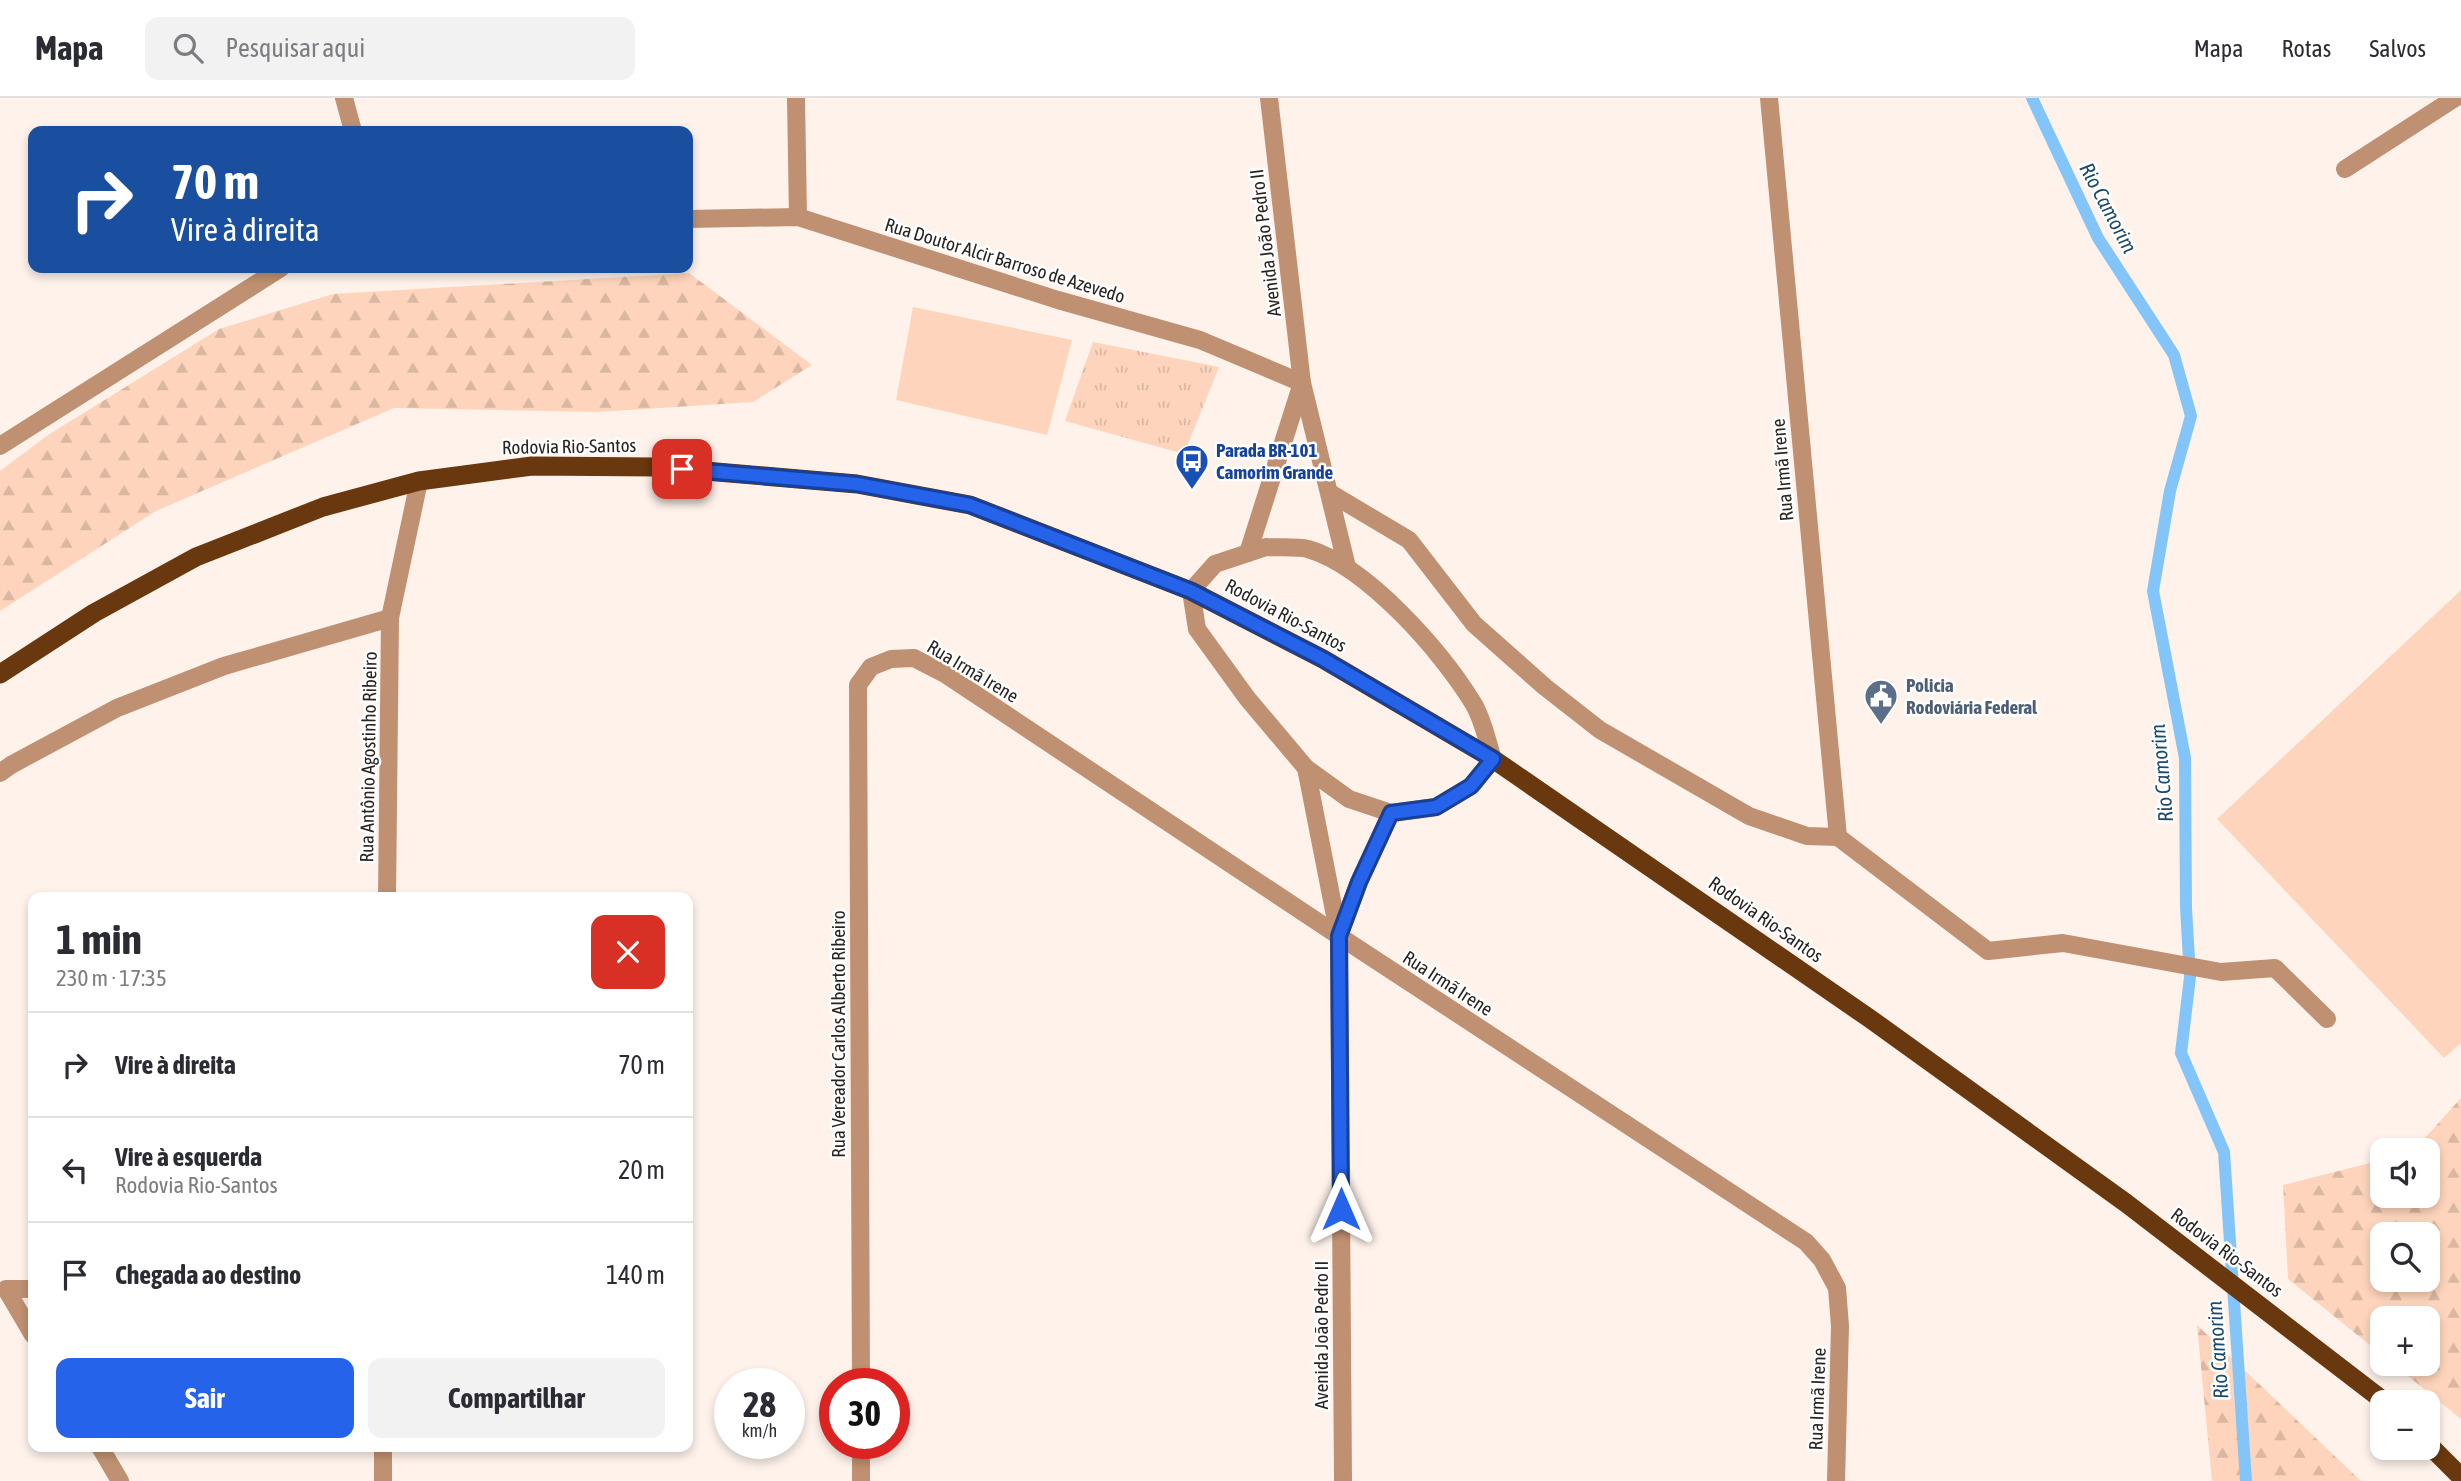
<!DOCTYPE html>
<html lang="pt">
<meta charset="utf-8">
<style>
:root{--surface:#fff;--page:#f2f2f3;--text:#2b2b33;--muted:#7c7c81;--line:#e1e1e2;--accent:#2563eb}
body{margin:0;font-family:"Asap Condensed",sans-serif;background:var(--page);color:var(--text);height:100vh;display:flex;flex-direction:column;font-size:26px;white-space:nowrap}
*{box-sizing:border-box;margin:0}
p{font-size:23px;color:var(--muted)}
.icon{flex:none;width:38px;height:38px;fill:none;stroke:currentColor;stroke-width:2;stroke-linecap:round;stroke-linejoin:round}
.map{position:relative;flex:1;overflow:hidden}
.panel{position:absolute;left:28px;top:794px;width:665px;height:560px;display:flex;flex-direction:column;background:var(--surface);border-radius:14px;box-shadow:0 4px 10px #0003}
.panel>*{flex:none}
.top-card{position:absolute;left:28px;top:28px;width:665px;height:147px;border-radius:14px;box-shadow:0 4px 10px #0003;background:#1a4fa0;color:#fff;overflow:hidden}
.tools{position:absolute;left:2370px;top:1040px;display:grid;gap:14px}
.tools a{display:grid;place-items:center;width:70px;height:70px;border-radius:14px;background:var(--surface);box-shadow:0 4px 10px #0003;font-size:35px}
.speed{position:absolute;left:714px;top:1270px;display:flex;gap:14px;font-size:35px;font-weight:700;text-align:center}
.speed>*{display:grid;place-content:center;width:91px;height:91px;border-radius:50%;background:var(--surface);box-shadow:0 4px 10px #0003;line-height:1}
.speed small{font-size:18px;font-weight:400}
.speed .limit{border:10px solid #d22;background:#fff;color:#111}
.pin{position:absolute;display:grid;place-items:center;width:60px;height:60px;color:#fff;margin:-30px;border-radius:14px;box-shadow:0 4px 10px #0006}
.me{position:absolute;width:77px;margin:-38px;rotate:0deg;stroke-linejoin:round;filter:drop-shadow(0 0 5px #0008)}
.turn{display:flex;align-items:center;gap:24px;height:147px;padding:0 28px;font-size:32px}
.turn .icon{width:91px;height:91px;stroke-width:2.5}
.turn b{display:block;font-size:49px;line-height:60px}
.round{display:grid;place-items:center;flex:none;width:74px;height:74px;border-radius:14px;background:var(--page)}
.summary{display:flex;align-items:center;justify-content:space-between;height:119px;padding:0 28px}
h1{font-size:42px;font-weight:700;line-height:52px}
.cta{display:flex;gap:14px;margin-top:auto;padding:14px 28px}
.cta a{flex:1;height:80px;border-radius:14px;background:var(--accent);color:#fff;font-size:28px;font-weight:700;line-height:80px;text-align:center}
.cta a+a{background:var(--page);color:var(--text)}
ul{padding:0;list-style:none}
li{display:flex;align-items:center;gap:21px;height:105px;padding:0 28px;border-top:2px solid var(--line)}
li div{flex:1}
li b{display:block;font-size:26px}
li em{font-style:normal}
header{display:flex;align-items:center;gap:42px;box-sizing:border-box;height:98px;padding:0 35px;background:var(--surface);border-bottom:2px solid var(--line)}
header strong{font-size:33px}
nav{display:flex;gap:38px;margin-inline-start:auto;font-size:24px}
.search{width:490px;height:63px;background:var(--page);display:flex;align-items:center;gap:18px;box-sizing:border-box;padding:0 24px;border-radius:14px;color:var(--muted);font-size:26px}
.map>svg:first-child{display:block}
.grass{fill:url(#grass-tufts)}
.forest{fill:url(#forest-firs);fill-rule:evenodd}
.pitch{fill:#fed5bc}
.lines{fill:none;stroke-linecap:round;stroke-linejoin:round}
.stream{stroke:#83c5f9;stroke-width:12}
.minor{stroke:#bf9071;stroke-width:18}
.trunk{stroke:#6a380e;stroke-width:19}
.route-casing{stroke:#184099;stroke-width:18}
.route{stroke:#2563eb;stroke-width:12}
.labels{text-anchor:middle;stroke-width:5;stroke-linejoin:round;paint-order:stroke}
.street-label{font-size:19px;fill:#292422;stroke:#fff}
.transit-label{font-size:19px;font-weight:bold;fill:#164399;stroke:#fff;text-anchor:start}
.service-label{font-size:19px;font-weight:bold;fill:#4e5e75;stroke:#fff;text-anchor:start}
.water-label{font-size:21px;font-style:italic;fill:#1a4a6c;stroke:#fff}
</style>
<header>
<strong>Mapa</strong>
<div class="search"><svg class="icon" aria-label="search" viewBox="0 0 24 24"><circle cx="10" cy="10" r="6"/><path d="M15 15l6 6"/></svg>Pesquisar aqui</div>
<nav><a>Mapa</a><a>Rotas</a><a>Salvos</a></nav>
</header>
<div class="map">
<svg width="2461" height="1383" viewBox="0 0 2461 1383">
<defs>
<pattern id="grass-tufts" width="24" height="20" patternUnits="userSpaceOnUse" patternTransform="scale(1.75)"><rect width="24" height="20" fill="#fed5bc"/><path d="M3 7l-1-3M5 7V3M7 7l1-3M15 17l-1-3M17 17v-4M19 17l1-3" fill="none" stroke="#dab7a1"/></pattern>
<pattern id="forest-firs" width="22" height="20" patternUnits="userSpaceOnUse" patternTransform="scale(1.75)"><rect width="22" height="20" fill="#fed5bc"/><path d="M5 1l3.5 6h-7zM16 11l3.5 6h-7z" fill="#dab7a1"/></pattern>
</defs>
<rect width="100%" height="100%" fill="#fef2eb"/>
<polygon class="grass" points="1093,244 1219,269 1184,356 1065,323"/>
<g class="forest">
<polygon points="689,175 812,267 753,304 598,314 394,310 156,413 0,513 0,373 48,337 219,231 333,196"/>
<path d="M2461,1000v321l-69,-56h35v-45h-45v37l-94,-76 -5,-94 99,-25v35h45v-45h-13zM2382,1136h45v45h-45z"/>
<polygon points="2197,1227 2361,1383 2212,1383"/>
</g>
<g class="pitch">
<polygon points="913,209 1072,242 1047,337 896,302"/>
<polygon points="2461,492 2461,945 2444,960 2217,721"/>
</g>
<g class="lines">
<polyline class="stream" points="2032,0 2098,140 2174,257 2191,318 2170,393 2153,493 2185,660 2186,810 2190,879 2181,955 2224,1054 2246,1383"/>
<g class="minor">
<polyline points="344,0 353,33"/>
<polyline points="796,0 798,119"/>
<polyline points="1269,0 1302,285 1347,469"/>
<polyline points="1769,0 1838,739"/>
<polyline points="2345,71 2455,0"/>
<polyline points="688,121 798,119 1058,202 1200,242 1302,285"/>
<polyline points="0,348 281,170"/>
<polyline points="1330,395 1409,442 1474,526 1545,589 1600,632 1749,718 1807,738 1838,739 1988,853 2063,845 2221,874 2275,870 2327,921"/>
<path d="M1266,449c13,1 29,-1 42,2 59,17 134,103 165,154 10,16 14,38 20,56l-22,27 -35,21 -45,6 -42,-14 -43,-31 -59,-70 -50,-69 -6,-38 24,-27z"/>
<polyline points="1248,455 1302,285"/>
<polyline points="1306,670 1339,838 1343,1383"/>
<polyline points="0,675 11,667 117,610 224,568 390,520"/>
<polyline points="387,800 390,520 419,383"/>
<polyline points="1339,838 1359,784 1391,715"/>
<polyline points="33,1191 6,1191 33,1237"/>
<polyline points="861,1286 858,587 871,569 891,561 914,560 945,576 1339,838 1806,1144 1822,1162 1837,1190 1840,1228 1836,1383"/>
<polyline points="861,1346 861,1383"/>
<polyline points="100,1349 120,1383"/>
<polyline points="383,1349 383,1383"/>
</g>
<g class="trunk">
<polyline points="0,576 94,515 196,459 323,409 419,383 532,368 658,369 857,386 970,407 1191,493 1323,561 1493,661 1869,920 2126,1105 2385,1304"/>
<polyline points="2427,1345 2461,1379"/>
</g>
</g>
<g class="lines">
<defs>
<polyline id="route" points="682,371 857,386 970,407 1191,493 1323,561 1493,661 1471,688 1436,709 1391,715 1359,784 1339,838 1341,1111"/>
</defs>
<use href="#route" class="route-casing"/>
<use href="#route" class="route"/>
</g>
<defs>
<symbol id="bus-pin" viewBox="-11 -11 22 30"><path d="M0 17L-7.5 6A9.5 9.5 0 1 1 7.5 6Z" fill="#1a4fb4" stroke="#fff"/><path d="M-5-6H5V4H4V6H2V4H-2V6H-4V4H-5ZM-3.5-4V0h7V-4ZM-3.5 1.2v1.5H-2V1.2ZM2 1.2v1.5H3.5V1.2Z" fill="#fff"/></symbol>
<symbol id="civic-pin" viewBox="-11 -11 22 30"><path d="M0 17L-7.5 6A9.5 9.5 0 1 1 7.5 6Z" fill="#5c6f8a" stroke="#fff"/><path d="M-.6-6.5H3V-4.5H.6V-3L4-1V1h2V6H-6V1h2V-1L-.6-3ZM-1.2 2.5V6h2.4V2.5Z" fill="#fff"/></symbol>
</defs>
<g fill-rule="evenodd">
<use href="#bus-pin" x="1173" y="344" width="38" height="52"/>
<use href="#civic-pin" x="1862" y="579" width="38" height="52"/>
</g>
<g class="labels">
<g class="street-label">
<text transform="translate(1265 145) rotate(-97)" y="7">Avenida João Pedro II</text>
<text transform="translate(1005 162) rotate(17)" y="7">Rua Doutor Alcir Barroso de Azevedo</text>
<text transform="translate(569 348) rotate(-1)" y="7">Rodovia Rio-Santos</text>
<text transform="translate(1782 372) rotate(-95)" y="7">Rua Irmã Irene</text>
<text transform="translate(1286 517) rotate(28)" y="7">Rodovia Rio-Santos</text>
<text transform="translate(973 573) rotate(31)" y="7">Rua Irmã Irene</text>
<text transform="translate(368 659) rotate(-89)" y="7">Rua Antônio Agostinho Ribeiro</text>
<text transform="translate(1766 821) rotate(35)" y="7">Rodovia Rio-Santos</text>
<text transform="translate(1448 885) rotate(33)" y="7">Rua Irmã Irene</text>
<text transform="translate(838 936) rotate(-90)" y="7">Rua Vereador Carlos Alberto Ribeiro</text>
<text transform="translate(2227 1154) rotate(37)" y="7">Rodovia Rio-Santos</text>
<text transform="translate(1321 1237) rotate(-90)" y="7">Avenida João Pedro II</text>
<text transform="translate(1817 1301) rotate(-88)" y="7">Rua Irmã Irene</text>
</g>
<g class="transit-label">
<text x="1216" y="359">Parada BR-101<tspan x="1216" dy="22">Camorim Grande</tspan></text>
</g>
<g class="service-label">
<text x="1906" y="594">Policia<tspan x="1906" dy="22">Rodoviária Federal</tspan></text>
</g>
<g class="water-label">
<text transform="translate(2108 110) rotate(62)" y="7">Rio Camorim</text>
<text transform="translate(2162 675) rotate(-95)" y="7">Rio Camorim</text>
<text transform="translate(2218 1252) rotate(-94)" y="7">Rio Camorim</text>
</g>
</g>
</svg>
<div class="tools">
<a><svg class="icon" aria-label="sound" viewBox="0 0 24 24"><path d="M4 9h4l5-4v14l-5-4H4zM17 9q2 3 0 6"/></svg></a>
<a><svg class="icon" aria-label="search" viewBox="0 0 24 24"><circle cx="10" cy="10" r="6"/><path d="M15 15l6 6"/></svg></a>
<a>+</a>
<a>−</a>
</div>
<div class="speed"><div>28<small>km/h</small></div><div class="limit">30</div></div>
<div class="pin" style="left:682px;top:371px;background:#d93025"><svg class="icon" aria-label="arrive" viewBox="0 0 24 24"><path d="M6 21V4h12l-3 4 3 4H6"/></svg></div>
<svg class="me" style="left:1341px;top:1111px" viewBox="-20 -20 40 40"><path d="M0-17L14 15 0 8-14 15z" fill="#2563eb" stroke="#fff" stroke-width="4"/></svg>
<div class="top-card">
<div class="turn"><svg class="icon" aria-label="right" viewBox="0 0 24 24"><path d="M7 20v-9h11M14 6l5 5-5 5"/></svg><div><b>70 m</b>Vire à direita</div></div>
</div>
<section class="panel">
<div class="summary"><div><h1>1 min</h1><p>230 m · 17:35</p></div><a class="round" style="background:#d93025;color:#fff"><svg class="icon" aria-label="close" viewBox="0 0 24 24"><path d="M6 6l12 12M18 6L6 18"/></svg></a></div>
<ul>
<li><svg class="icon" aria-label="right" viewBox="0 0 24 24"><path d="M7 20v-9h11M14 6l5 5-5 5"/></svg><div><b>Vire à direita</b></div><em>70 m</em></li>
<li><svg class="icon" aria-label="left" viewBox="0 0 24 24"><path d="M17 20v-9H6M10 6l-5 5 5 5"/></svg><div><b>Vire à esquerda</b><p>Rodovia Rio-Santos</p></div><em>20 m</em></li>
<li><svg class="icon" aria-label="arrive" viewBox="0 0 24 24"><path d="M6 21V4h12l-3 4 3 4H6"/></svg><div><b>Chegada ao destino</b></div><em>140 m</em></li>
</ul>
<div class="cta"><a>Sair</a><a>Compartilhar</a></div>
</section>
</div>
